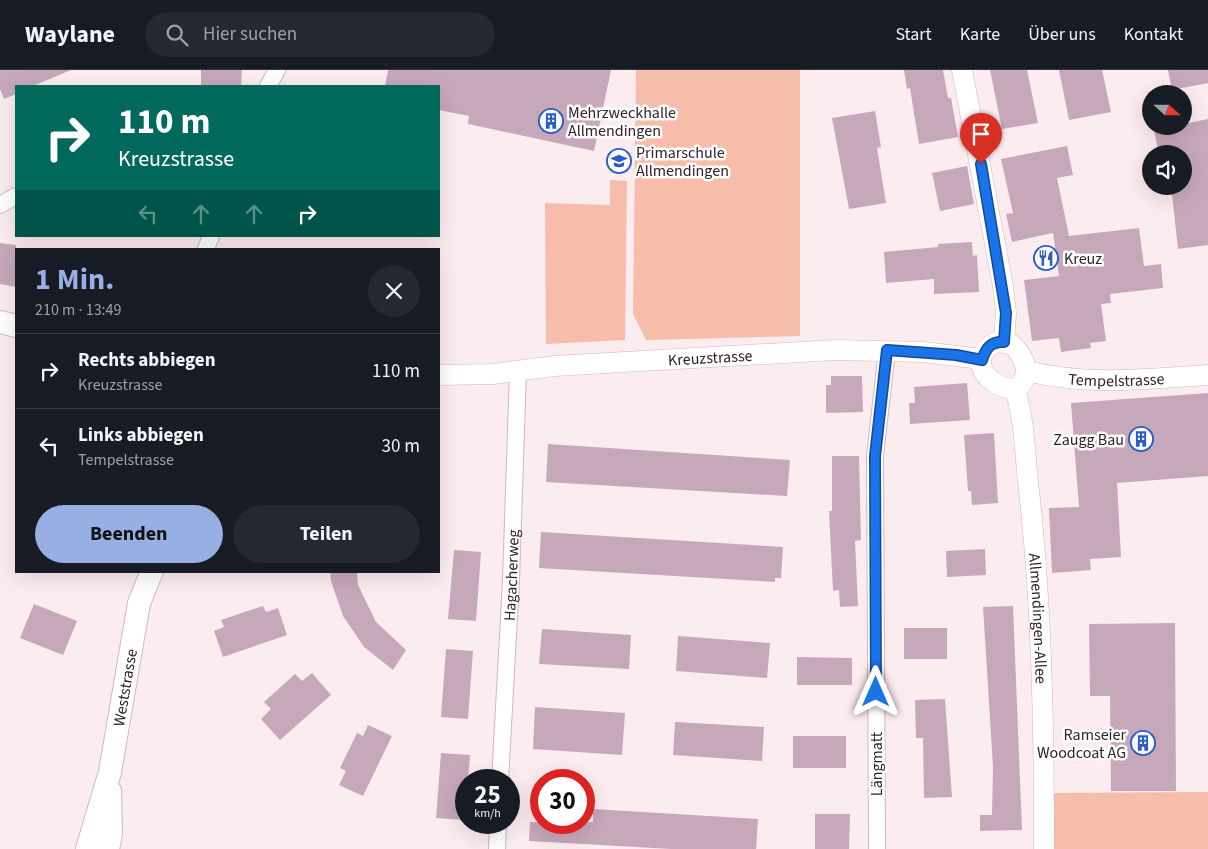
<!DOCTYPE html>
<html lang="de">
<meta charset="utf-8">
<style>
:root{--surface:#171b24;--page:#242831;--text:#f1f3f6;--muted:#9ea1a6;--line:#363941;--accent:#98afe3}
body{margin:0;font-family:"Source Sans 3",sans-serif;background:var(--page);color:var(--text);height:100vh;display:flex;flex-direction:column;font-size:19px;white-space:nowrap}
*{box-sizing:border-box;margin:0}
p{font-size:16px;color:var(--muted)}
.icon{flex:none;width:28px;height:28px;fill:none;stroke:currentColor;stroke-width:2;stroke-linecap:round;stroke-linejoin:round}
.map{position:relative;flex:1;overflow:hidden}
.details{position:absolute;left:15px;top:178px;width:425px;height:325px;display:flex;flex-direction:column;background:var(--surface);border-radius:0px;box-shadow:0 5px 20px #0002}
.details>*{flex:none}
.top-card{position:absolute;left:15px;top:15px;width:425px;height:152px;border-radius:0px;box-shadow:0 5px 20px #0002;background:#00695c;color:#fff;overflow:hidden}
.needle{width:32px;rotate:111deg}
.fabs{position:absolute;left:1142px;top:15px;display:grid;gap:10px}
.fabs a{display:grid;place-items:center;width:50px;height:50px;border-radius:50%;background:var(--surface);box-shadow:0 5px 20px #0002;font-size:25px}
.speed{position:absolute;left:455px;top:699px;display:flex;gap:10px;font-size:25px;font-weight:700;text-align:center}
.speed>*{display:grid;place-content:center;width:65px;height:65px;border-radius:50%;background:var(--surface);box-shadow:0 5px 20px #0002;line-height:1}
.speed small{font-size:12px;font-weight:400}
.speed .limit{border:8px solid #d22;background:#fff;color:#111}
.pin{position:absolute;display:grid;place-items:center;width:42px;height:42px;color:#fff;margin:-51px -21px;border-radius:50% 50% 50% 0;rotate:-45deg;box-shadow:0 0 5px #0007}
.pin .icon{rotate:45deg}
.me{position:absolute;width:55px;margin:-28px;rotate:0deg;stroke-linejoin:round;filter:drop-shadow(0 0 4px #0008)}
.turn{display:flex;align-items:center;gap:18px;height:105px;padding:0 20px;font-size:22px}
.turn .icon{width:65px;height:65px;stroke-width:2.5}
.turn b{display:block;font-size:35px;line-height:42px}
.lanes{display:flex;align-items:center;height:48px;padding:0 20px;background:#0003;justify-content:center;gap:25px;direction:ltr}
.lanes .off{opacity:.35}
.round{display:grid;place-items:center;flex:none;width:52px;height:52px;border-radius:26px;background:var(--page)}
.summary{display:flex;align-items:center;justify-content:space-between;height:85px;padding:0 20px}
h1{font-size:30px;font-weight:700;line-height:38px;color:var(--accent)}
.button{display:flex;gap:10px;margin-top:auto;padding:10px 20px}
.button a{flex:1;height:58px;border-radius:30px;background:var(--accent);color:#111;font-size:20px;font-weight:700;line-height:58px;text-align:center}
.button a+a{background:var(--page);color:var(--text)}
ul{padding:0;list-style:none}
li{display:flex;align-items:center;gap:15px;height:75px;padding:0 20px;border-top:1px solid var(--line)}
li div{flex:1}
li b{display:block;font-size:19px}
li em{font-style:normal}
header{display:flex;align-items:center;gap:30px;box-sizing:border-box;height:70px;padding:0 25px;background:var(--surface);border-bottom:1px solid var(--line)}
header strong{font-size:24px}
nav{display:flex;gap:28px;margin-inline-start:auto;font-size:18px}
.search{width:350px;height:45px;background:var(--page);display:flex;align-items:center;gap:12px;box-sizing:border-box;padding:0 18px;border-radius:28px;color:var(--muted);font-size:19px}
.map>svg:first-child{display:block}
.green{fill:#f6bdab}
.building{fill:#c7a8bb}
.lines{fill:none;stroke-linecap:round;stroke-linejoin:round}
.minor-casing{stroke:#d8b4be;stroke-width:18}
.tertiary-casing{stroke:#d8b4be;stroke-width:21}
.secondary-casing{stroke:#d8b4be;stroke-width:24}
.minor{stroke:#fff;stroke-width:16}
.tertiary{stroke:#fff;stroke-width:20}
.secondary{stroke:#fff;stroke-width:22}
.route-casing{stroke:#114b97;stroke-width:12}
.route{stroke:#1a73e8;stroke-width:9}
.labels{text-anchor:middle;stroke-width:5;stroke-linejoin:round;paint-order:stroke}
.poi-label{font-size:16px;fill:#312328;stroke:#fefefe;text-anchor:start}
.street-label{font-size:16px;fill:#312328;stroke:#fefefe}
</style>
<header>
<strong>Waylane</strong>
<div class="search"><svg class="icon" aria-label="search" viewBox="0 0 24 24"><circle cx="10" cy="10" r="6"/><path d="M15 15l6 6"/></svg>Hier suchen</div>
<nav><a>Start</a><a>Karte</a><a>Über uns</a><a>Kontakt</a></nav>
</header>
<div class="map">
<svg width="1208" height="779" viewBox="0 0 1208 779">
<rect width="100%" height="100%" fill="#fbecf0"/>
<g class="green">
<polygon points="636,0 800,0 800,266 646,270 633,244"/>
<polygon points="610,110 627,111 625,270 546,274 545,133 610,135"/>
<polygon points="1208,722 1208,779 1044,779 1044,723"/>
</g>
<g class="building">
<polygon points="0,0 71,0 33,16 16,16 16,24 4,29 0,19"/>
<polygon points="201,0 242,0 241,16 201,16"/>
<polygon points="388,0 611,0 594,81 468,54 469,46 439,40 439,16 385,16"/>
<polygon points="904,0 943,0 948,28 951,28 958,67 919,74 910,18 907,19"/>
<polygon points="990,0 1027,0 1038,53 1002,59"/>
<polygon points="1059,0 1102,0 1111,42 1069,50"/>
<polygon points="1168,0 1208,0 1208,13 1172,20"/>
<polygon points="875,41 881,77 877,78 886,133 849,139 832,48"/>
<polygon points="1208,49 1208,175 1178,179 1171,116 1184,116 1184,84 1159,84 1154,60 1184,56 1184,54"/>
<polygon points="1067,76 1073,105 1057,108 1069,166 1139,158 1144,196 1161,194 1163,218 1110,224 1111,233 1101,234 1106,271 1090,273 1091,278 1061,282 1059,268 1032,271 1024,210 1059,206 1053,163 1012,172 1006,144 1013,143 1001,89"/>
<polygon points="967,96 974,134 940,141 932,103"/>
<polygon points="972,172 973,186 977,185 979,222 934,224 934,209 886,213 884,182 938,177 938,174"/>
<polygon points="0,173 16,175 16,217 0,214"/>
<polygon points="831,306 862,306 863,342 826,343 826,315 831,315"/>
<polygon points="967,313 970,350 910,354 909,333 915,333 914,317"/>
<polygon points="1208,323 1208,406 1117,413 1121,487 1090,489 1091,500 1052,503 1049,438 1079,437 1071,333"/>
<polygon points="994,363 998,433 972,435 971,421 968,421 964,365"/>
<polygon points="548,374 790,390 787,426 546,412"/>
<polygon points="832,386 859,386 861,470 855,471 858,536 840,537 839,520 833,521 829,441 832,441"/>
<polygon points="541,462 783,477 781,508 775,508 775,512 539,498"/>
<polygon points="985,479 986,505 947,507 946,481"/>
<polygon points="454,480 481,482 476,551 448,549"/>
<polygon points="330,501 357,501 358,515 376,552 406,580 393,600 364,577 343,546 331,511"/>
<polygon points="34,534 77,551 63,585 20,568"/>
<polygon points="263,536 266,542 278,538 287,565 223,587 214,561 224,557 221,550"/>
<polygon points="1013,536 1022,760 980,761 980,745 992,745 993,697 983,537"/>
<polygon points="1175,553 1176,721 1111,721 1110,626 1090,626 1089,554"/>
<rect x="904" y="558" width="43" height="31"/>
<polygon points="542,559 631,565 629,599 539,594"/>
<polygon points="678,566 770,573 767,608 676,601"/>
<polygon points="446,579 473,581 468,649 441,647"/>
<polygon points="797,587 852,588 852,615 797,615"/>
<polygon points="312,603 331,625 280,670 261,649 271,639 264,632 295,604 302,611"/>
<polygon points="945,629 952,727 924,728 923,668 916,668 915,630"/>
<polygon points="535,637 625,643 622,685 533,679"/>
<polygon points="675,652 764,657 762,691 673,685"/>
<polygon points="368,655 392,666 363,726 339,715 346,701 340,698 357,663 363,666"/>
<rect x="793" y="666" width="53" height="32"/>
<polygon points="441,683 470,685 468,710 466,710 465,750 436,748"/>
<polygon points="593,739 758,749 756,779 671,779 529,771 530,752 593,752"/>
<polygon points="815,744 850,744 849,779 815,779"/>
</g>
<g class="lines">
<defs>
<g id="minor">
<polyline points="268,16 277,0"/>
<polyline points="0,135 16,126"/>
<polyline points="206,179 211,166"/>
<path id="s1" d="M500,710l11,-199 7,-211"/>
<polyline points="497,779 498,752"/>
<polyline points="877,779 875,386 887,280"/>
</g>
<g id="tertiary">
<polyline points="962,0 1003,216 1006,243 1004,272"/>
<path d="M996,272l15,2c14,12 23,34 4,45 -28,-1 -50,-31 -19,-47z"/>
<path id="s2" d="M1026,301c63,15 119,8 182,4"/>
<path id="s3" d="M439,305l54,-1 61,-8 282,-16 87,2 58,7"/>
<path id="s4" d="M1015,319c9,29 10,63 13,93 14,119 16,248 16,367"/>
</g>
<g id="secondary">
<polyline points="0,252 16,256"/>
<path id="s5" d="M87,779l23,-77 29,-169 13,-32"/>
<polyline points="108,779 111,764 110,721"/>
</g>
</defs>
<use href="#minor" class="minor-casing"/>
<use href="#tertiary" class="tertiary-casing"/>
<use href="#secondary" class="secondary-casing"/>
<use href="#minor" class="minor"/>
<use href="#tertiary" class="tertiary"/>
<use href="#secondary" class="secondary"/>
</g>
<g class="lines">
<defs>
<path id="route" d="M876,622l-1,-236 12,-106 69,5 26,5c4,-12 9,-19 22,-18l2,-29 -25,-149"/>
</defs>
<use href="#route" class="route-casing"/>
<use href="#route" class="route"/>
</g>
<defs>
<symbol id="building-ring" viewBox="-11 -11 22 22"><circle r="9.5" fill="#fefefe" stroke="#2c5ccb" stroke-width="1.5"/><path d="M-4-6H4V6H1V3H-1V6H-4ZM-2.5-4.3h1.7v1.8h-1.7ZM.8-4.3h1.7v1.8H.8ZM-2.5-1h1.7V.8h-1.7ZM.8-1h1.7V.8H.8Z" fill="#2c5ccb"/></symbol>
<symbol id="school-ring" viewBox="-11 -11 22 22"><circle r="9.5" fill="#fefefe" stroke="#2c5ccb" stroke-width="1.5"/><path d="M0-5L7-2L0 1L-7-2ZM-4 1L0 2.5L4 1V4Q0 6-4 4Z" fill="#2c5ccb"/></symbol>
<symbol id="restaurant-ring" viewBox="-11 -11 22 22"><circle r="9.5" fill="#fefefe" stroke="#2c5ccb" stroke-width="1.5"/><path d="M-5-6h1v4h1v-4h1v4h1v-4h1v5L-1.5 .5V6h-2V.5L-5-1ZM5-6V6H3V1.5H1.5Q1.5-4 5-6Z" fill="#2c5ccb"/></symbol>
</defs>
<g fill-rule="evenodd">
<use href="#building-ring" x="537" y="37" width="28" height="28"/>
<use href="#school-ring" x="605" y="77" width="28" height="28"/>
<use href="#restaurant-ring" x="1032" y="174" width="28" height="28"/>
<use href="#building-ring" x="1127" y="355" width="28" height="28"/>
<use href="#building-ring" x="1129" y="659" width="28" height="28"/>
</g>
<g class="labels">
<g class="poi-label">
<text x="568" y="48">Mehrzweckhalle<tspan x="568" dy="18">Allmendingen</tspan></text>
<text x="636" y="88">Primarschule<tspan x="636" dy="18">Allmendingen</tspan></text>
<text x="1064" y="194">Kreuz</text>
<text x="1124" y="375" text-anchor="end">Zaugg Bau</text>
<text x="1126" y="670" text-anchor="end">Ramseier<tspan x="1126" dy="18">Woodcoat AG</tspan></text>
</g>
<g class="street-label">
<text dy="6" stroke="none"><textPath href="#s3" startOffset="272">Kreuzstrasse</textPath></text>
<text dy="6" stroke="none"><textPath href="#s2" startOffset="91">Tempelstrasse</textPath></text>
<text dy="6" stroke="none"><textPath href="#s1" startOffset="205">Hagacherweg</textPath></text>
<text dy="6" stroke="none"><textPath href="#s4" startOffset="231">Allmendingen-Allee</textPath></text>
<text dy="6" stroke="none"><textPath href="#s5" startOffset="166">Weststrasse</textPath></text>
<text transform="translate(876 694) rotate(-90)" y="6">Längmatt</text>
</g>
</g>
</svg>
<div class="fabs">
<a><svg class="needle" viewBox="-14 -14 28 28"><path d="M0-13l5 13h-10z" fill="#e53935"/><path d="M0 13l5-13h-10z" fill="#9ea1a6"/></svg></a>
<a><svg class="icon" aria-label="sound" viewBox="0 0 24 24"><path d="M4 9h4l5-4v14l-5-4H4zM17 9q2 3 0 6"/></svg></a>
</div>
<div class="speed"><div>25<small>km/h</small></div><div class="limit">30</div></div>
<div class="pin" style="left:981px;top:94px;background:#d93025"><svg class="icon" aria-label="arrive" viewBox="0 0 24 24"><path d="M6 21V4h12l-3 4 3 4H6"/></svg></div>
<svg class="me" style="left:876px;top:622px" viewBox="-20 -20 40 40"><path d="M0-17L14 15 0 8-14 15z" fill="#1a73e8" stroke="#fff" stroke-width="4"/></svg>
<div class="top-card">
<div class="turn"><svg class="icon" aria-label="right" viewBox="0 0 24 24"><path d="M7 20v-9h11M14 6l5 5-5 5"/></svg><div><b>110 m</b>Kreuzstrasse</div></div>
<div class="lanes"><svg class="icon off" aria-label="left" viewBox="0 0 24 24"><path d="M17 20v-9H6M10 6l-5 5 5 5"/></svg><svg class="icon off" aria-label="ahead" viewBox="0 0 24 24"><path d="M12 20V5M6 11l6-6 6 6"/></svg><svg class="icon off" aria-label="ahead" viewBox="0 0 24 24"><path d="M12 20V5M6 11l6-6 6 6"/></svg><svg class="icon" aria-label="right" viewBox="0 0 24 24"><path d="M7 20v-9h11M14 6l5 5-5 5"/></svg></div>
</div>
<section class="details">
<div class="summary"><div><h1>1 Min.</h1><p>210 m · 13:49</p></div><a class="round"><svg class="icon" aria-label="close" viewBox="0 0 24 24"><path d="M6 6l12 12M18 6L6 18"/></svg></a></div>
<ul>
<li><svg class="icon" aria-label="right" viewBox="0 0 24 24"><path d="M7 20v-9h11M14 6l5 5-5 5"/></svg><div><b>Rechts abbiegen</b><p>Kreuzstrasse</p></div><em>110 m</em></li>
<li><svg class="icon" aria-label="left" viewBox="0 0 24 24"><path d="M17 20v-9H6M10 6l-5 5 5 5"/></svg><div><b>Links abbiegen</b><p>Tempelstrasse</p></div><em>30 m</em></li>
</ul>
<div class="button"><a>Beenden</a><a>Teilen</a></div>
</section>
</div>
